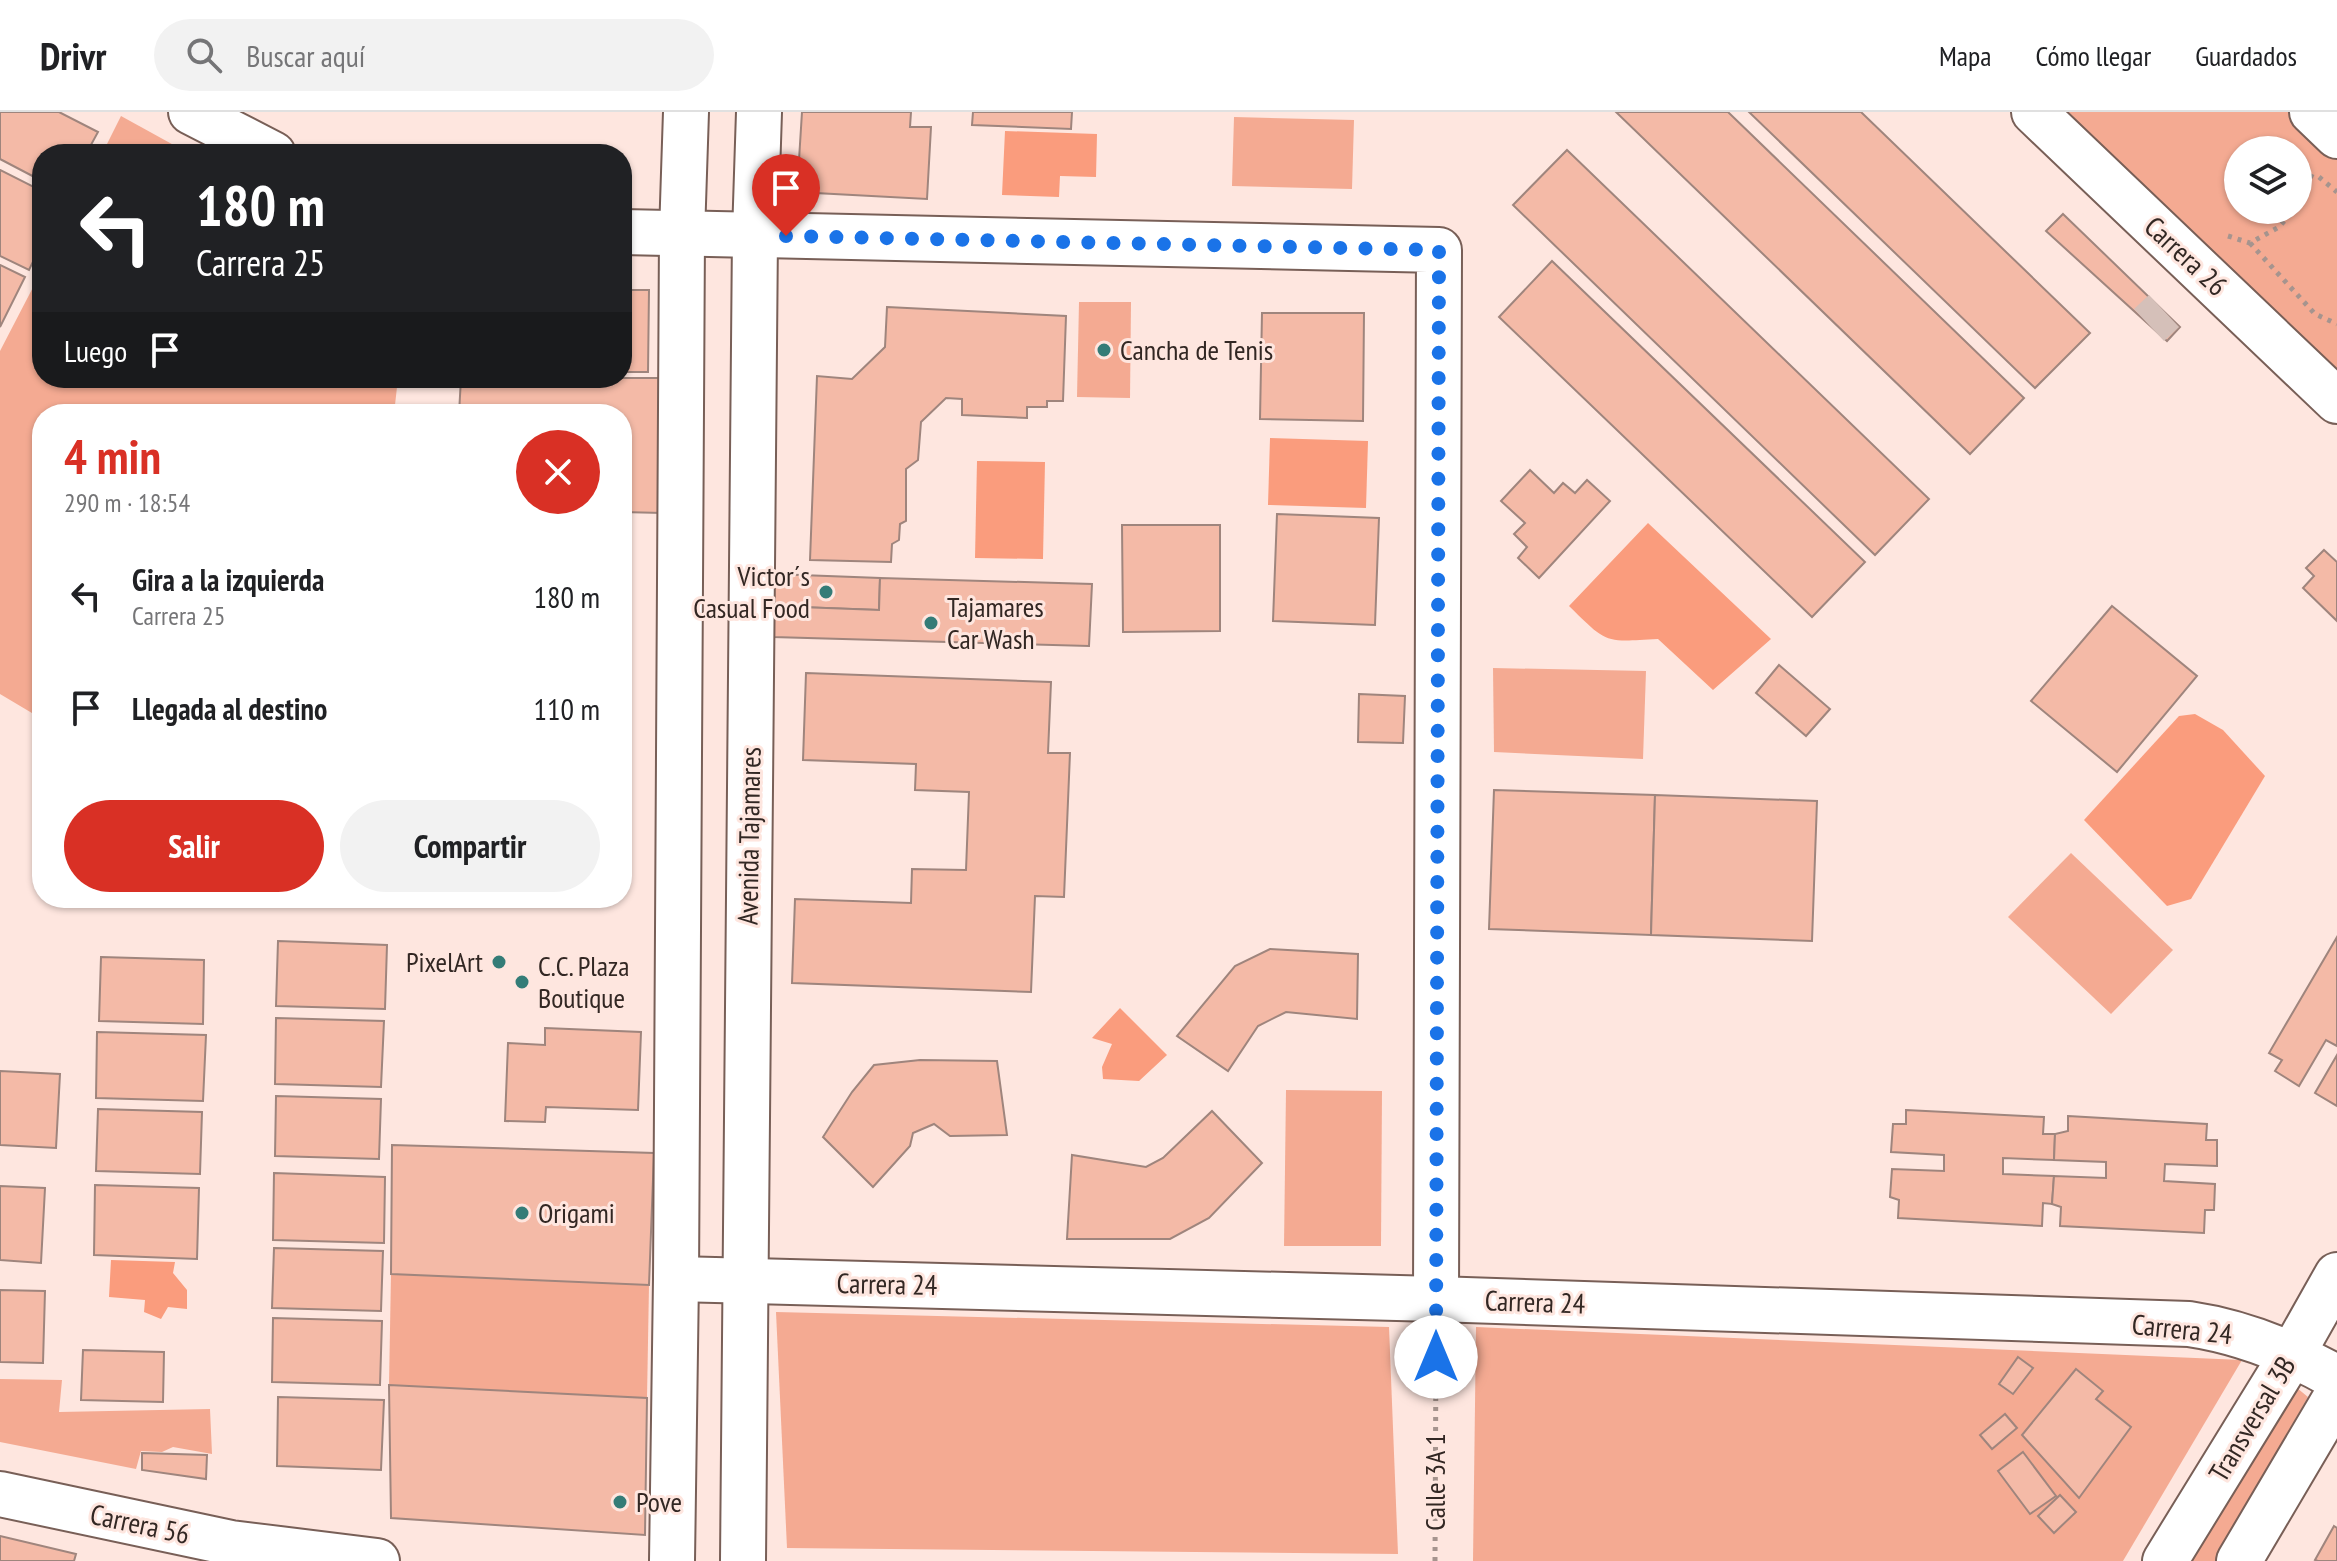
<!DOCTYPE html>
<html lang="es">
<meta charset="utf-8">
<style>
:root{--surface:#fff;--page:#f2f2f2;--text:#202124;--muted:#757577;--line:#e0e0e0;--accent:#d93025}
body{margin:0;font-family:"PT Sans Narrow",sans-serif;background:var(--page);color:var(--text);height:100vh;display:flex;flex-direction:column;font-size:30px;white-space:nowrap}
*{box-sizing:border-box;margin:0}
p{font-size:26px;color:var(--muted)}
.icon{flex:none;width:44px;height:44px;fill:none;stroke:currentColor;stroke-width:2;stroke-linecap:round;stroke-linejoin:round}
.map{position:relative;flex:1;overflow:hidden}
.panel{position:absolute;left:32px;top:292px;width:600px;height:504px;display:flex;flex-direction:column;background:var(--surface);border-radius:32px;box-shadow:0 2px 6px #0004}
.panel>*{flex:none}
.guide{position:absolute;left:32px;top:32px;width:600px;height:244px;border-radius:32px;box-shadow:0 2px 6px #0004;background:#202124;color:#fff;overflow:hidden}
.tools{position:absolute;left:2224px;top:24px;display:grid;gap:16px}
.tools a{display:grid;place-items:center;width:88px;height:88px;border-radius:50%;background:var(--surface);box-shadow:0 2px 6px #0004;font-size:40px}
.pin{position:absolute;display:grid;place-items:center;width:68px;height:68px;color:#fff;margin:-82px -34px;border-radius:50% 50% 50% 0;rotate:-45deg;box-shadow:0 0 8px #0007}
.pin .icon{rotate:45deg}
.me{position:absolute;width:88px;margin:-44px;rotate:0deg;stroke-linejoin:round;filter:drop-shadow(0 0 6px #0008)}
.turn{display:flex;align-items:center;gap:28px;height:168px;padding:0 32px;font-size:36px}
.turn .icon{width:104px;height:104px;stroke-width:2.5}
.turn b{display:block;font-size:56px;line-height:68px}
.then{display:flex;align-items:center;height:76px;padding:0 32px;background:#0003;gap:16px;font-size:30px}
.round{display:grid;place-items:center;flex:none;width:84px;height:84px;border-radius:42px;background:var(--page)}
.headline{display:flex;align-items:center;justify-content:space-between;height:136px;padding:0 32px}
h1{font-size:48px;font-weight:700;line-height:60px;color:var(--accent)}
.action{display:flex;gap:16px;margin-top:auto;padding:16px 32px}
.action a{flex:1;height:92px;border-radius:48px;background:var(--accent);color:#fff;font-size:32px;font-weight:700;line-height:92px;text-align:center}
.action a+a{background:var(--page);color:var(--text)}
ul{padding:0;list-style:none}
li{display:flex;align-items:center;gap:24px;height:112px;padding:0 32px}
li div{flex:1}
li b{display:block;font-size:30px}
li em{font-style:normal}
header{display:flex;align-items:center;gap:48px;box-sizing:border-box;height:112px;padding:0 40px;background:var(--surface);border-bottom:2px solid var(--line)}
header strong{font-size:38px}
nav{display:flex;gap:44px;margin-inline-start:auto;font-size:28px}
.search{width:560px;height:72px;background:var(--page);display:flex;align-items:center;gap:20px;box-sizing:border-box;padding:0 28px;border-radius:44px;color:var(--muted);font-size:30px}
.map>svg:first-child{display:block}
.green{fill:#f4aa92;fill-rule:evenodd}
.water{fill:#fa9c7d}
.building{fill:#f4baa7;stroke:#9f857d;stroke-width:2}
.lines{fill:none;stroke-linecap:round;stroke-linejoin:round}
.minor-tunnel{stroke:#d5c0b9;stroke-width:44;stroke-dasharray:44 22;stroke-linecap:butt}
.minor-casing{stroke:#785f57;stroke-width:48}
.path{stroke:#a6948e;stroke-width:5;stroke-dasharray:4 6;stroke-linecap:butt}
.minor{stroke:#fff;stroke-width:44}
.route{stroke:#1a73e8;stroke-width:14;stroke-dasharray:0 25.2}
.poi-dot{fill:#347c77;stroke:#fee6df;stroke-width:3}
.labels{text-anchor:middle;stroke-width:6;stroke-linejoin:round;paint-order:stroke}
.street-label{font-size:28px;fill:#322723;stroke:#fee6df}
.poi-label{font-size:28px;fill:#322723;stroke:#fee6df;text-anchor:start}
</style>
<header>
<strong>Drivr</strong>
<div class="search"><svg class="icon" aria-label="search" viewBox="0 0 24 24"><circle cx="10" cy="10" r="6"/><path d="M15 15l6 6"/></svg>Buscar aquí</div>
<nav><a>Mapa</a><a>Cómo llegar</a><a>Guardados</a></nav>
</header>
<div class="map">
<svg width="2337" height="1449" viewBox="0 0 2337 1449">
<rect width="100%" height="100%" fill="#fee6df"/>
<g class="green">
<path d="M2044,0h260l33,32v250zM2238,38h60v60h-60z"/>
<polygon points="121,4 190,42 102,42"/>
<polygon points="1234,5 1354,8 1352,77 1232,74"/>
<polygon points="42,158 42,266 398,266 394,302 42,302 42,607 0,582 0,239"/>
<polygon points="1079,190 1131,190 1130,286 1077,285"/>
<polygon points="1493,556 1646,559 1643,647 1494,640"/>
<polygon points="2071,741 2173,838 2111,902 2008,805"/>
<polygon points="1286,978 1382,979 1381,1134 1284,1134"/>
<polygon points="391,1162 649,1173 647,1286 389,1273"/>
<polygon points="776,1200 1389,1215 1398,1442 787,1436"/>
<polygon points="1476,1215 2242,1248 2123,1449 1473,1449"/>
<polygon points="0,1267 62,1268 59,1300 210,1297 212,1342 173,1335 162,1340 141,1339 136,1357 0,1330"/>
<polygon points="2297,1276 2308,1285 2215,1449 2185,1449"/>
</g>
<g class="water">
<polygon points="1005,19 1097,22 1096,65 1060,64 1059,85 1002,83"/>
<polygon points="1270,326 1368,329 1366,396 1268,393"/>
<polygon points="977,349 1045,350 1043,447 975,446"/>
<path d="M1648,411l123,116 -58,51 -55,-51c-55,3 -50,5 -89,-33z"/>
<polygon points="2195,602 2223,618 2265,664 2191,787 2167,794 2084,708 2179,604"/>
<polygon points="1120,896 1167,943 1139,969 1103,967 1102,955 1112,932 1092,926"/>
<polygon points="111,1148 175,1150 173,1161 187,1178 187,1197 168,1195 161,1207 144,1200 145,1188 109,1185"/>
</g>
<g class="building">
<polygon points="0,0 59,0 98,20 86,42 42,42 42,69 0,47"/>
<polygon points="802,0 911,0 910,15 931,15 927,87 797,80"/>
<polygon points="973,0 1072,0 1071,17 972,13"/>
<polygon points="1616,0 1728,0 2024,286 1970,342"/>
<polygon points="1749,0 1861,0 2090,221 2035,276"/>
<polygon points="1567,38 1929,387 1875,443 1513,93"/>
<polygon points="0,58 42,79 42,131 29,158 0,144"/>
<polygon points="2063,102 2180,215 2167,229 2046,119"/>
<polygon points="1552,149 1865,450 1812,505 1499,205"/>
<polygon points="0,153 25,165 0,215"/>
<polygon points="622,178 649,178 648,260 622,260"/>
<polygon points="887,195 1066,204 1063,289 1047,289 1047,295 1027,295 1027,306 962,303 962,287 946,286 921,310 918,348 906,357 906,409 900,412 899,428 892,432 891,450 810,448 817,264 852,267 885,235"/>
<polygon points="1262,201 1364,201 1363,309 1260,307"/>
<polygon points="461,266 662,266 662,401 622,400 622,302 522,302 523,300 459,302"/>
<polygon points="1530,358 1554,381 1563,371 1575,381 1587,368 1610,389 1539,466 1518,446 1527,435 1514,422 1525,411 1501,389"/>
<polygon points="1277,402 1379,406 1375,513 1273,509"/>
<polygon points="1122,413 1220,413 1220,519 1123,520"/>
<polygon points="2324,438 2337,450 2337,509 2303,476 2314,464 2306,456"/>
<polygon points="774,462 880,466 879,498 773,494"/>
<polygon points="880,466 1092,472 1089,534 773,525 773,494 879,498"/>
<polygon points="2112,494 2197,564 2117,660 2031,589"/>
<polygon points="1779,553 1830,597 1806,624 1756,581"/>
<polygon points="806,561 1051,570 1048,641 1070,641 1064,785 1035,784 1031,880 792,871 795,787 911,791 912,757 966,758 969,680 915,678 916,652 803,648"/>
<polygon points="1359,582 1405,584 1403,631 1358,630"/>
<polygon points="1494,678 1655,683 1651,823 1489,817"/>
<polygon points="1655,683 1817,689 1812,829 1651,823"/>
<polygon points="2337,825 2337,934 2326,928 2299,974 2275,959 2282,948 2269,941"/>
<polygon points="278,829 387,833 385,897 276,894"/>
<polygon points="1270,837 1358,842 1357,907 1286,900 1258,914 1228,959 1177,924 1235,854"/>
<polygon points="101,845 204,848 203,912 99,909"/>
<polygon points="276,906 384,909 381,975 275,972"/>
<polygon points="545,916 641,920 638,998 546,995 545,1010 505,1009 508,931 545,933"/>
<polygon points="97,920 206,923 203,989 96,986"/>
<polygon points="2337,943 2337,994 2315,981"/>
<polygon points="920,948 997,949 1007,1023 950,1024 934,1012 913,1021 910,1034 873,1075 823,1025 852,980 874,953"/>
<polygon points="0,959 60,962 56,1036 0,1033"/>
<polygon points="276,984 381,987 379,1047 275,1044"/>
<polygon points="98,997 202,1000 200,1062 96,1059"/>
<polygon points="1906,998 2044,1005 2043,1022 2055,1022 2054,1048 2003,1046 2003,1062 2054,1064 2052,1092 2043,1091 2042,1114 1898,1106 1899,1088 1890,1085 1892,1057 1944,1059 1944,1043 1891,1040 1893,1012 1906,1012"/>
<polygon points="1212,999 1262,1051 1209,1106 1170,1127 1067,1127 1072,1043 1146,1055 1163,1046"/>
<polygon points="2068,1004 2207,1012 2206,1028 2217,1028 2217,1054 2165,1052 2164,1069 2215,1072 2214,1098 2205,1098 2204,1121 2060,1114 2061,1095 2052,1092 2054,1064 2106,1066 2106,1050 2054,1048 2055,1022 2068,1019"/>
<polygon points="392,1033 654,1041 649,1173 391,1162"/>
<polygon points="274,1061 385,1065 384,1131 273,1128"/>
<polygon points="95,1073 199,1076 197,1147 94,1143"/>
<polygon points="0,1074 45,1076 41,1151 0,1148"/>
<polygon points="274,1136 383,1139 381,1199 272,1196"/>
<polygon points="0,1178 45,1179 43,1251 0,1250"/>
<polygon points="273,1206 382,1209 380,1273 272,1270"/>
<polygon points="83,1238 164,1240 163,1290 81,1288"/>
<polygon points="2018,1245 2033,1256 2013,1282 1999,1272"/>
<polygon points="2076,1257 2103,1279 2096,1287 2131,1315 2079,1386 2022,1323"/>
<polygon points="389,1273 647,1286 645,1423 391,1406"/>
<polygon points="278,1285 384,1288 381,1358 277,1354"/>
<polygon points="2005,1302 2017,1316 1992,1337 1980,1323"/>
<polygon points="2023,1340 2056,1384 2030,1402 1998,1359"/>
<polygon points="142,1341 207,1343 206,1367 142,1358"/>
<polygon points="2060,1383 2076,1400 2054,1421 2038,1404"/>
<polygon points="2334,1414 2337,1416 2337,1449 2318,1449 2315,1448"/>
<polygon points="0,1424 76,1442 74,1449 0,1449"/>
</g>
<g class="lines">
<polyline class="minor-tunnel" points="2149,213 2164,199"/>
<defs>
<g id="minor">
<polyline points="191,0 273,42"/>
<polyline points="2034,0 2337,289"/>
<polyline points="2312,0 2337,24"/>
<polyline points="622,120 1439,138 1436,1187"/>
<path d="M676,1167l760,20 753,25c54,8 101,27 148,54"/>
<polyline points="0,1382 231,1431 377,1449"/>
<polyline points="672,1449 676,1167 682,122 686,0"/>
<polyline points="743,1449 755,123 759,0"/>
<polyline points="2165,1449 2293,1241 2337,1163"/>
<polyline points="2239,1449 2337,1283"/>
</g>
</defs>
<use href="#minor" class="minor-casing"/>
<g class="path">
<polyline points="2319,65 2337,80"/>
<polyline points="2298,93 2313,60"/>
<polyline points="2228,124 2250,131 2279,115 2294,98"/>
<polyline points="2250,131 2315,202 2337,212"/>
<polyline points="1435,1449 1436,1228"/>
</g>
<use href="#minor" class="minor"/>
</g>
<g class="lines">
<polyline class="route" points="786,124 1439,138 1436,1245"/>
</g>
<g class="poi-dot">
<circle cx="1104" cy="238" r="8"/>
<circle cx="826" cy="480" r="8"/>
<circle cx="931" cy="511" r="8"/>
<circle cx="499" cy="850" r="8"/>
<circle cx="522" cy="870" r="8"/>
<circle cx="522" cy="1101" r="8"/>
<circle cx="620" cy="1390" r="8"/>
</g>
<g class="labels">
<g class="street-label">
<text transform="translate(2186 144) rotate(43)" y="10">Carrera 26</text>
<text transform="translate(749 724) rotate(-89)" y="10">Avenida Tajamares</text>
<text transform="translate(887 1172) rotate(1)" y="10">Carrera 24</text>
<text transform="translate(1535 1190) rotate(2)" y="10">Carrera 24</text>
<text transform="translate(2182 1217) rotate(6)" y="10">Carrera 24</text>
<text transform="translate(2252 1307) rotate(-59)" y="10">Transversal 3B</text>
<text transform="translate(1435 1370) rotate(-90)" y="10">Calle 3A 1</text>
<text transform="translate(140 1412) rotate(12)" y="10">Carrera 56</text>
</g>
<g class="poi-label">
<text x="1120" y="248">Cancha de Tenis</text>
<text x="810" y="474" text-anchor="end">Victor´s<tspan x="810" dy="32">Casual Food</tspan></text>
<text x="947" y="505">Tajamares<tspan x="947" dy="32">Car Wash</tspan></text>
<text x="483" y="860" text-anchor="end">PixelArt</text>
<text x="538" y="864">C.C. Plaza<tspan x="538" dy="32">Boutique</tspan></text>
<text x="538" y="1111">Origami</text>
<text x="636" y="1400">Pove</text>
</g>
</g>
</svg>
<div class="tools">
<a><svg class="icon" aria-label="layers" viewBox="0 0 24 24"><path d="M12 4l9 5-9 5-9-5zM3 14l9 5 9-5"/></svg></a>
</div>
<div class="pin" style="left:786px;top:124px;background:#d93025"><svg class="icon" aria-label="arrive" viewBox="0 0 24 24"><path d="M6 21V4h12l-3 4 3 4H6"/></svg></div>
<svg class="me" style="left:1436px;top:1245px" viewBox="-20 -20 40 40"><circle r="19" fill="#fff"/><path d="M0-13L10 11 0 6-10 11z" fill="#1a73e8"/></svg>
<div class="guide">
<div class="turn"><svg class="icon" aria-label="left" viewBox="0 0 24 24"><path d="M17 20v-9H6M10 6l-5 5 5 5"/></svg><div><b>180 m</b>Carrera 25</div></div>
<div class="then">Luego<svg class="icon" aria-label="arrive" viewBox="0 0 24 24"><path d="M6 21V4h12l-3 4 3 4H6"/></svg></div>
</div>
<section class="panel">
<div class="headline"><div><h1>4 min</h1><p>290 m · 18:54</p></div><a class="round" style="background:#d93025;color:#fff"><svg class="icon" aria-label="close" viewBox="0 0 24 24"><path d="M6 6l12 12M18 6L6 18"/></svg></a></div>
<ul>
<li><svg class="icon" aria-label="left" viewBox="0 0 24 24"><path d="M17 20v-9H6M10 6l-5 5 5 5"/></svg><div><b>Gira a la izquierda</b><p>Carrera 25</p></div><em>180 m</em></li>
<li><svg class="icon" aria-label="arrive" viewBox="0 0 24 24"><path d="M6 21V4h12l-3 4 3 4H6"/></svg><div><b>Llegada al destino</b></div><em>110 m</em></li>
</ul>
<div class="action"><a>Salir</a><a>Compartir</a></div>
</section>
</div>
